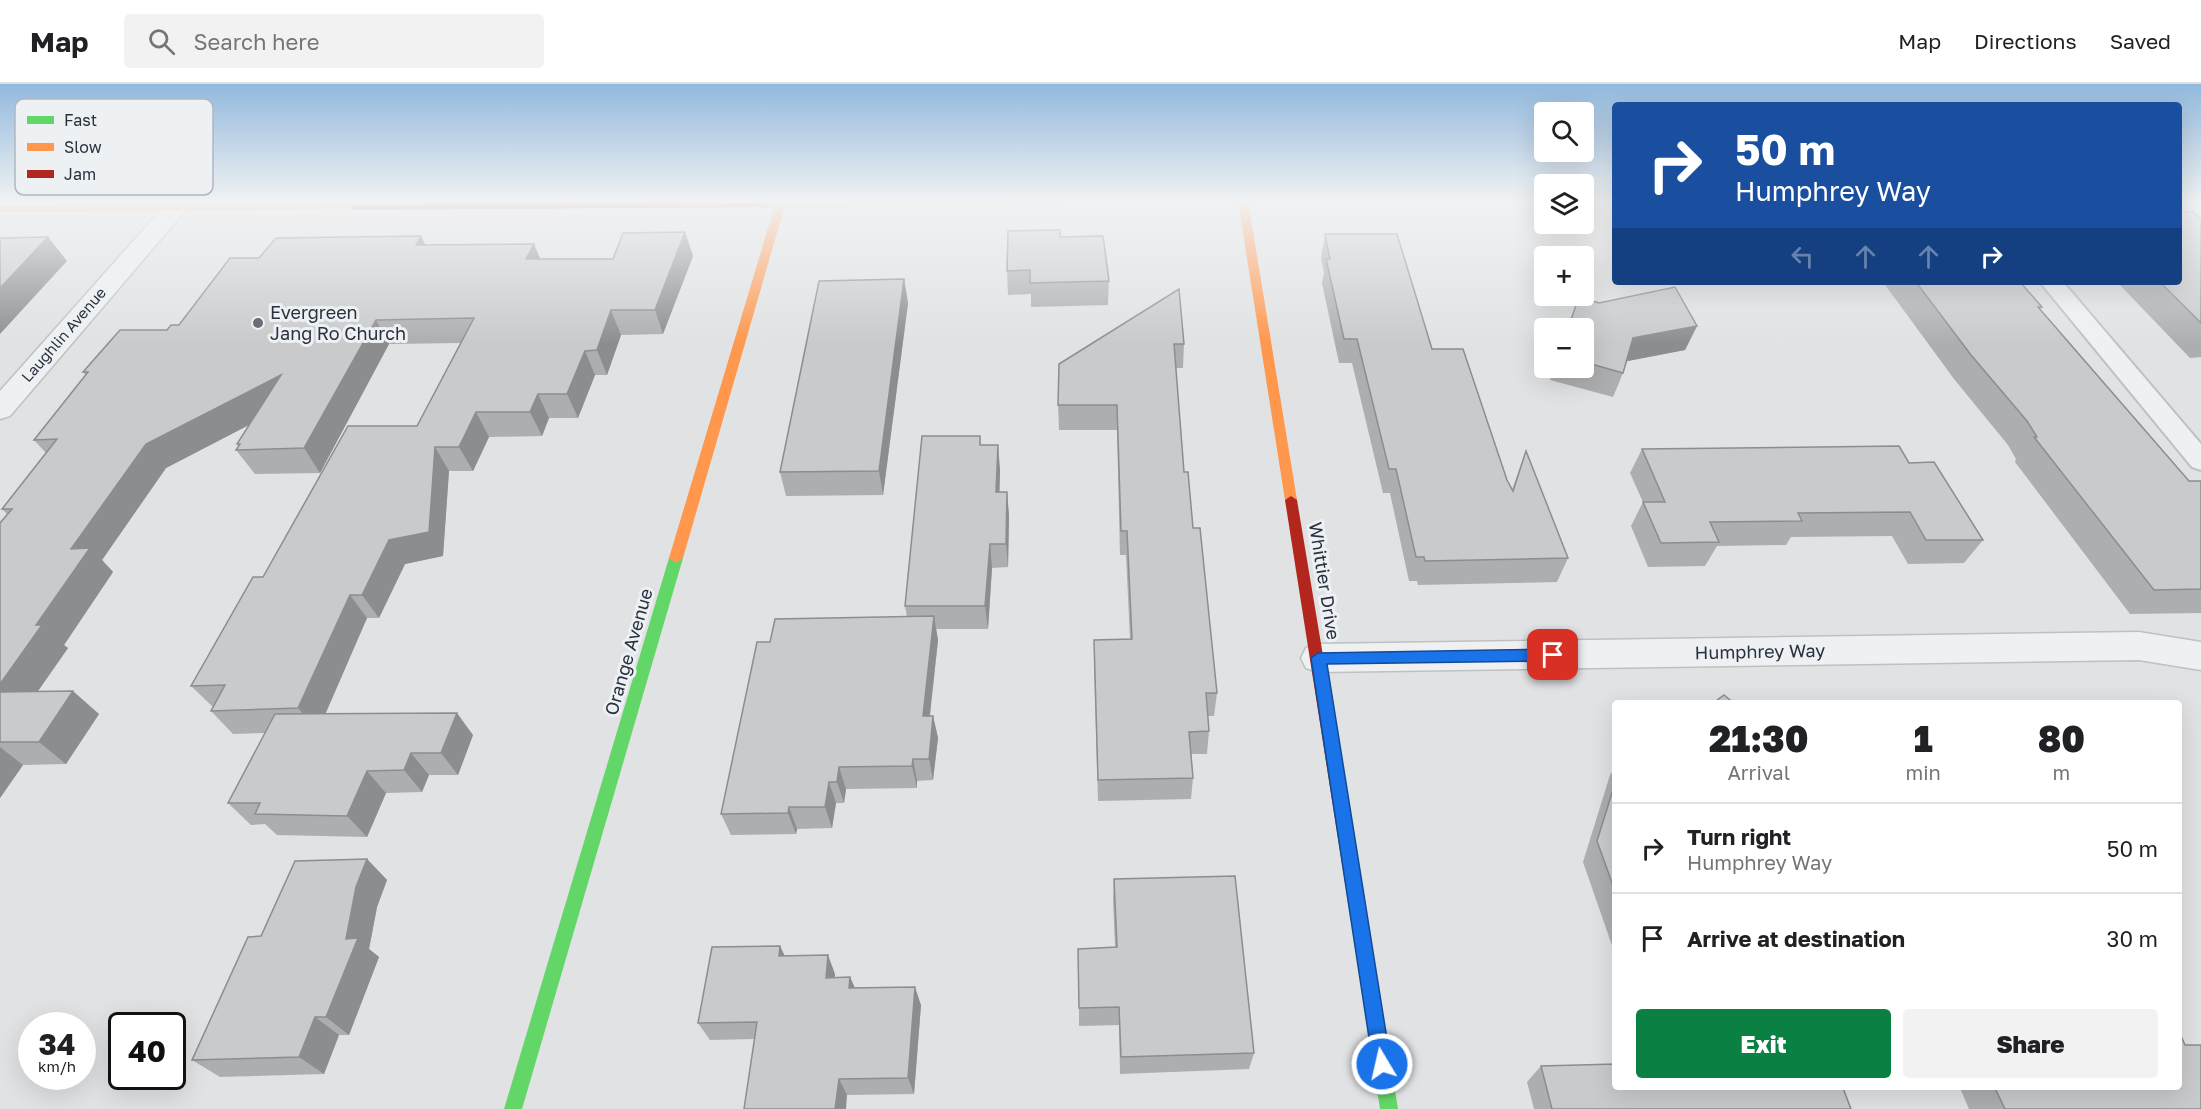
<!DOCTYPE html>
<meta charset="utf-8">
<style>
:root{--surface:#fff;--page:#f2f2f2;--text:#202124;--muted:#757577;--line:#e0e0e0;--accent:#0b8043}
body{margin:0;font-family:"Golos Text",sans-serif;background:var(--page);color:var(--text);height:100vh;display:flex;flex-direction:column;font-size:22px;white-space:nowrap}
*{box-sizing:border-box;margin:0}
p{font-size:20px;color:var(--muted)}
.icon{flex:none;width:33px;height:33px;fill:none;stroke:currentColor;stroke-width:2;stroke-linecap:round;stroke-linejoin:round}
.map{position:relative;flex:1;overflow:hidden}
.drawer{position:absolute;left:1612px;top:616px;width:570px;height:390px;display:flex;flex-direction:column;background:var(--surface);border-radius:6px;box-shadow:0 6px 24px #0002}
.drawer>*{flex:none}
.hud{position:absolute;left:1612px;top:18px;width:570px;height:183px;border-radius:6px;box-shadow:0 6px 24px #0002;background:#1a4fa0;color:#fff;overflow:hidden}
.fabs{position:absolute;left:1534px;top:18px;display:grid;gap:12px}
.fabs a{display:grid;place-items:center;width:60px;height:60px;border-radius:6px;background:var(--surface);box-shadow:0 6px 24px #0002;font-size:30px}
.speed{position:absolute;left:18px;top:928px;display:flex;gap:12px;font-size:30px;font-weight:700;text-align:center}
.speed>*{display:grid;place-content:center;width:78px;height:78px;border-radius:50%;background:var(--surface);box-shadow:0 6px 24px #0002;line-height:1}
.speed small{font-size:15px;font-weight:400}
.speed .limit{border:3px solid #111;border-radius:9px;background:#fff;color:#111}
.pin{position:absolute;display:grid;place-items:center;width:51px;height:51px;color:#fff;margin:-26px;border-radius:12px;box-shadow:0 3px 9px #0006}
.me{position:absolute;width:66px;margin:-33px;rotate:351deg;stroke-linejoin:round;filter:drop-shadow(0 0 4px #0008)}
.turn{display:flex;align-items:center;gap:21px;height:126px;padding:0 24px;font-size:27px}
.turn .icon{width:78px;height:78px;stroke-width:2.5}
.turn b{display:block;font-size:42px;line-height:51px}
.lanes{display:flex;align-items:center;height:57px;padding:0 24px;background:#0003;justify-content:center;gap:30px;direction:ltr}
.lanes .off{opacity:.35}
.eta{display:flex;justify-content:space-evenly;align-items:center;height:102px;text-align:center}
.eta b{font-size:36px;font-weight:800;line-height:42px}
.primary-button{display:flex;gap:12px;margin-top:auto;padding:12px 24px}
.primary-button a{flex:1;height:69px;border-radius:6px;background:var(--accent);color:#fff;font-size:24px;font-weight:800;line-height:69px;text-align:center}
.primary-button a+a{background:var(--page);color:var(--text)}
ul{padding:0;list-style:none}
li{display:flex;align-items:center;gap:18px;height:90px;padding:0 24px;border-top:2px solid var(--line)}
li div{flex:1}
li b{display:block;font-size:22px}
li em{font-style:normal}
header{display:flex;align-items:center;gap:36px;box-sizing:border-box;height:84px;padding:0 30px;background:var(--surface);border-bottom:2px solid var(--line)}
header strong{font-size:28px}
nav{display:flex;gap:33px;margin-inline-start:auto;font-size:21px}
.search{width:420px;height:54px;background:var(--page);display:flex;align-items:center;gap:15px;box-sizing:border-box;padding:0 21px;border-radius:6px;color:var(--muted);font-size:22px}
.map>svg:first-child{display:block}
.lines{fill:none;stroke-linecap:round;stroke-linejoin:round}
.lane-casing{stroke:#bec0c2;stroke-width:4}
.street-casing{stroke:#bec0c2;stroke-width:3}
.lane{fill:#eff0f2;fill-rule:evenodd}
.street{fill:#eff0f2;fill-rule:evenodd}
.fast{fill:#63d668;fill-rule:evenodd}
.slow{fill:#ff974d;fill-rule:evenodd}
.jam{fill:#b3261e;fill-rule:evenodd}
.wall{fill:#acaeaf}
.shaded-wall{fill:#8c8d8f}
.building{fill:#c8cacc;stroke:#8c8d8f;stroke-width:1.5}
.route{fill:#1a73e8;stroke:#114b97;stroke-width:1.5}
.poi-dot{fill:#696f77;stroke:#eef1f4;stroke-width:2}
.labels{text-anchor:middle;stroke-width:6;stroke-linejoin:round;paint-order:stroke}
.far-street-label{font-size:15px;fill:#29313c;stroke:#eef1f4}
.poi-label{font-size:18px;fill:#29313c;stroke:#eef1f4;text-anchor:start}
.street-label{font-size:18px;fill:#29313c;stroke:#eef1f4}
.key{fill:#eef1f4;stroke:#b3b7bd;stroke-width:1.5}
.key-label{font-size:16px;fill:#29313c}
</style>
<header>
<strong>Map</strong>
<div class="search"><svg class="icon" aria-label="search" viewBox="0 0 24 24"><circle cx="10" cy="10" r="6"/><path d="M15 15l6 6"/></svg>Search here</div>
<nav><a>Map</a><a>Directions</a><a>Saved</a></nav>
</header>
<div class="map">
<svg width="2201" height="1025" viewBox="0 0 2201 1025">
<rect width="100%" height="100%" fill="#e0e2e4"/>
<g class="lines">
<defs>
<polygon id="lane" points="2040,198 2063,198 2201,360 2201,386 2192,383"/>
<g id="street">
<polygon points="180,117 188,123 184,128 10,332 0,335 0,307 168,118"/>
<polygon points="2139,548 2201,558 2201,586 2139,576 1318,588 1306,584 1301,574 1306,564 1318,560"/>
</g>
</defs>
<use href="#lane" class="lane-casing"/>
<use href="#street" class="street-casing"/>
<use href="#lane" class="lane"/>
<use href="#street" class="street"/>
<g class="fast">
<polygon points="853,117 1068,117 1063,120 762,124 757,121 762,118"/>
<polygon points="676,469 683,474 522,1025 504,1025 669,474"/>
<polygon points="1353,792 1359,794 1361,799 1398,1025 1380,1025 1345,799 1347,794"/>
</g>
<g class="slow">
<polygon points="1238,117 1248,117 1297,416 1291,420 1285,416"/>
<polygon points="780,118 785,121 683,474 676,479 669,474 775,121"/>
<polygon points="355,120 360,123 358,125 0,128 0,122"/>
</g>
<g class="jam">
<polygon points="762,118 767,121 765,123 355,126 350,123 355,120"/>
<polygon points="1291,412 1297,416 1361,799 1359,804 1353,806 1347,804 1345,799 1285,416"/>
</g>
</g>
<g class="wall">
<polygon points="2201,135 2201,273 2190,274 2117,198 2180,198"/>
<polygon points="685,148 693,172 663,250 621,251 607,291 595,291 578,334 549,334 542,352 489,353 473,387 449,387 443,472 405,480 379,534 367,534 325,630 473,651 458,691 429,691 422,708 386,709 367,753 277,751 265,740 251,741 228,719 265,649 233,650 211,627 213,623 191,602 263,493 417,342 461,259 389,260 320,389 255,390 236,366 239,362 237,360 249,341 166,384 102,476 113,488 64,561 68,564 38,607 99,630 66,680 23,681 0,714 0,439 7,430 2,425 46,369 34,356 86,291 83,288 167,246 179,241 259,174 421,152 425,161 540,175 613,175"/>
<polygon points="1325,150 1432,265 1512,406 1526,367 1568,474 1557,498 1418,501 1417,497 1409,497 1390,409 1383,409 1352,279 1339,279 1322,199 1324,189 1321,174"/>
<polygon points="1060,153 1109,197 1108,221 1031,223 1031,210 1008,211 1007,187"/>
<polygon points="904,195 908,219 883,411 786,412 780,388"/>
<polygon points="1883,198 2020,198 2042,223 2040,226 2189,397 2201,397 2201,529 2130,530 2015,378 2016,375 2008,361 1954,295"/>
<polygon points="1179,205 1184,260 1183,284 1176,284 1184,388 1217,609 1214,632 1208,632 1209,647 1207,670 1191,670 1193,694 1191,715 1098,717 1094,579 1130,555 1126,471 1120,471 1117,346 1059,346 1058,321"/>
<polygon points="1579,213 1697,242 1685,266 1626,277 1623,289 1613,313 1550,296 1554,284 1584,284 1584,244 1567,244"/>
<polygon points="980,352 981,361 1000,385 999,408 1007,408 1009,432 1008,483 992,484 988,545 936,545 938,556 930,632 933,632 938,654 933,696 917,697 917,704 846,705 844,719 836,719 832,744 797,745 796,750 731,751 721,730 770,558 907,533 905,522"/>
<polygon points="1642,365 1909,379 1983,456 1964,479 1908,480 1892,452 1791,453 1786,461 1717,462 1705,482 1648,483 1631,442 1643,418 1630,389"/>
<polygon points="1616,683 1616,873 1583,778 1610,691"/>
<polygon points="367,775 387,796 377,823 369,865 379,873 349,951 339,951 324,990 220,993 192,976 261,852"/>
<polygon points="1114,795 1254,969 1249,985 1120,990 1119,941 1079,942 1079,924 1115,863 1113,815"/>
<polygon points="780,862 784,871 835,890 835,893 850,893 855,904 921,921 914,1010 847,1011 754,955 710,956 698,939"/>
<polygon points="2185,961 2201,1025 1969,1025 1960,1004 2180,1004"/>
<polygon points="1541,982 1851,1025 1534,1025 1527,998"/>
</g>
<g class="shaded-wall">
<polygon points="685,148 693,172 663,250 655,226"/>
<polygon points="421,152 433,176 416,161"/>
<polygon points="48,153 67,177 0,250 0,204"/>
<polygon points="534,160 544,184 526,175"/>
<polygon points="904,195 908,219 883,411 879,387"/>
<polygon points="611,226 621,251 607,291 597,266"/>
<polygon points="376,236 389,260 320,389 304,364"/>
<polygon points="1697,242 1685,266 1623,278 1633,254"/>
<polygon points="585,267 595,291 578,334 567,310"/>
<polygon points="281,291 297,316 166,384 102,476 113,488 64,561 68,564 22,630 0,612 0,600 36,541 71,465 146,360"/>
<polygon points="538,310 549,334 542,352 530,328"/>
<polygon points="476,328 489,353 473,387 459,363"/>
<polygon points="998,361 1000,385 999,432 996,408"/>
<polygon points="435,363 449,387 443,472 405,480 379,534 362,511"/>
<polygon points="1007,408 1009,432 1008,483 1006,460"/>
<polygon points="990,460 992,484 988,545 985,522"/>
<polygon points="350,511 367,534 318,647 298,624"/>
<polygon points="934,532 938,556 927,655 923,632"/>
<polygon points="73,607 99,630 66,680 39,658"/>
<polygon points="457,629 473,651 458,691 441,669"/>
<polygon points="933,632 938,654 933,696 929,675"/>
<polygon points="0,663 23,681 0,714"/>
<polygon points="411,669 429,691 422,708 404,686"/>
<polygon points="913,675 917,697 917,704 912,682"/>
<polygon points="839,683 846,705 844,719 837,698"/>
<polygon points="367,687 386,709 367,753 347,732"/>
<polygon points="829,698 836,719 832,744 825,723"/>
<polygon points="789,723 797,745 796,750 788,729"/>
<polygon points="367,775 387,796 377,823 369,865 379,873 349,951 326,933 346,855 356,803"/>
<polygon points="780,862 789,881 779,872"/>
<polygon points="828,871 835,890 834,912 826,894"/>
<polygon points="850,893 858,911 849,904"/>
<polygon points="915,903 921,921 914,1010 908,994"/>
<polygon points="315,933 339,951 324,990 299,973"/>
<polygon points="839,995 847,1011 846,1025 835,1025"/>
</g>
<g class="building">
<polygon points="2180,128 2193,128 2201,135 2201,239 2160,198 2180,198"/>
<polygon points="1060,146 1060,153 1103,152 1109,197 1030,199 1030,186 1007,187 1008,147"/>
<polygon points="685,148 655,226 611,226 597,266 585,267 567,310 538,310 530,328 476,328 459,363 435,363 429,448 389,456 362,511 350,511 298,624 211,627 225,601 191,602 253,493 263,493 348,342 417,342 474,234 376,236 304,364 236,366 240,360 237,360 281,291 146,360 71,465 90,464 36,541 42,541 0,600 0,439 12,425 2,425 57,355 34,356 88,288 83,288 120,246 167,246 171,241 179,241 230,174 259,174 276,154 421,152 416,161 534,160 526,175 613,175 623,149"/>
<polygon points="1325,150 1397,150 1432,265 1463,265 1507,396 1513,407 1526,367 1568,474 1425,477 1424,473 1416,473 1396,385 1389,385 1357,255 1344,255 1326,175 1330,175"/>
<polygon points="48,153 0,204 0,154"/>
<polygon points="904,195 879,387 780,388 819,197"/>
<polygon points="1916,198 2020,198 2042,223 2038,223 2189,397 2201,397 2201,505 2154,506 2034,353 2037,353 2027,337 1971,271"/>
<polygon points="1675,203 1697,242 1633,254 1623,289 1584,278 1584,244 1568,244 1579,213 1599,219"/>
<polygon points="1179,205 1184,260 1174,260 1184,388 1188,388 1193,444 1200,444 1217,609 1206,609 1209,647 1189,648 1193,694 1098,696 1094,556 1132,555 1127,447 1121,447 1117,321 1058,321 1059,280"/>
<polygon points="922,352 980,352 980,361 998,361 996,408 1007,408 1006,460 990,460 985,522 905,522"/>
<polygon points="1899,362 1909,379 1934,378 1983,456 1926,456 1910,428 1798,429 1802,437 1710,438 1719,458 1661,459 1643,418 1665,418 1642,365"/>
<polygon points="934,532 923,632 933,632 929,675 913,675 912,682 839,683 837,698 829,698 825,723 789,723 788,729 721,730 757,558 770,558 775,535"/>
<polygon points="73,607 39,658 0,658 0,608"/>
<polygon points="1724,611 1735,620 1712,620"/>
<polygon points="457,629 441,669 411,669 404,686 367,687 347,732 255,730 260,719 228,719 275,630"/>
<polygon points="1616,696 1616,810 1597,757"/>
<polygon points="367,775 356,803 346,855 358,854 326,933 315,933 299,973 192,976 248,853 261,852 295,777"/>
<polygon points="1235,792 1254,969 1121,973 1119,923 1079,924 1078,865 1117,863 1114,795"/>
<polygon points="780,862 779,872 828,871 826,894 850,893 849,904 915,903 908,994 839,995 835,1025 744,1025 757,938 698,939 712,863"/>
<polygon points="2181,952 2185,961 2201,961 2201,1025 2005,1025 1995,1004 2180,1004 2180,952"/>
<polygon points="1616,980 1616,1004 1843,1004 1851,1025 1552,1025 1541,982"/>
</g>
<linearGradient id="sky" x2="0" y2="1"><stop stop-color="#92b9dd"/><stop offset="0.45" stop-color="#f1f2f3"/><stop offset="1" stop-color="#f1f2f3" stop-opacity="0"/></linearGradient>
<rect width="2201" height="260" fill="url(#sky)"/>
<polygon class="route" points="1553,565 1560,571 1553,577 1327,580 1391,980 1388,986 1382,989 1375,986 1373,980 1311,574 1318,569"/>
<circle class="poi-dot" cx="258" cy="239" r="6"/>
<g class="labels">
<g class="far-street-label">
<text transform="translate(64 251) rotate(-49)" y="5">Laughlin Avenue</text>
</g>
<g class="poi-label">
<text x="270" y="235">Evergreen<tspan x="270" dy="21">Jang Ro Church</tspan></text>
</g>
<g class="street-label">
<text transform="translate(1324 497) rotate(81)" y="6">Whittier Drive</text>
<text transform="translate(629 568) rotate(-74)" y="6">Orange Avenue</text>
<text transform="translate(1760 568) rotate(-1)" y="6">Humphrey Way</text>
</g>
</g>
<rect x="15" y="15" width="198" height="96" rx="9" class="key"/>
<rect x="27" y="32" width="27" height="8" fill="#63d668"/>
<rect x="27" y="59" width="27" height="8" fill="#ff974d"/>
<rect x="27" y="86" width="27" height="8" fill="#b3261e"/>
<g class="key-label">
<text x="64" y="42">Fast</text>
<text x="64" y="69">Slow</text>
<text x="64" y="96">Jam</text>
</g>
</svg>
<div class="fabs">
<a><svg class="icon" aria-label="search" viewBox="0 0 24 24"><circle cx="10" cy="10" r="6"/><path d="M15 15l6 6"/></svg></a>
<a><svg class="icon" aria-label="layers" viewBox="0 0 24 24"><path d="M12 4l9 5-9 5-9-5zM3 14l9 5 9-5"/></svg></a>
<a>+</a>
<a>−</a>
</div>
<div class="speed"><div>34<small>km/h</small></div><div class="limit">40</div></div>
<div class="pin" style="left:1553px;top:571px;background:#d93025"><svg class="icon" aria-label="arrive" viewBox="0 0 24 24"><path d="M6 21V4h12l-3 4 3 4H6"/></svg></div>
<svg class="me" style="left:1382px;top:980px" viewBox="-20 -20 40 40"><circle r="17" fill="#1a73e8" stroke="#fff" stroke-width="3"/><path d="M0-11L8 9 0 5-8 9z" fill="#fff"/></svg>
<div class="hud">
<div class="turn"><svg class="icon" aria-label="right" viewBox="0 0 24 24"><path d="M7 20v-9h11M14 6l5 5-5 5"/></svg><div><b>50 m</b>Humphrey Way</div></div>
<div class="lanes"><svg class="icon off" aria-label="left" viewBox="0 0 24 24"><path d="M17 20v-9H6M10 6l-5 5 5 5"/></svg><svg class="icon off" aria-label="ahead" viewBox="0 0 24 24"><path d="M12 20V5M6 11l6-6 6 6"/></svg><svg class="icon off" aria-label="ahead" viewBox="0 0 24 24"><path d="M12 20V5M6 11l6-6 6 6"/></svg><svg class="icon" aria-label="right" viewBox="0 0 24 24"><path d="M7 20v-9h11M14 6l5 5-5 5"/></svg></div>
</div>
<section class="drawer">
<div class="eta">
<div><b>21:30</b><p>Arrival</p></div>
<div><b>1</b><p>min</p></div>
<div><b>80</b><p>m</p></div>
</div>
<ul>
<li><svg class="icon" aria-label="right" viewBox="0 0 24 24"><path d="M7 20v-9h11M14 6l5 5-5 5"/></svg><div><b>Turn right</b><p>Humphrey Way</p></div><em>50 m</em></li>
<li><svg class="icon" aria-label="arrive" viewBox="0 0 24 24"><path d="M6 21V4h12l-3 4 3 4H6"/></svg><div><b>Arrive at destination</b></div><em>30 m</em></li>
</ul>
<div class="primary-button"><a>Exit</a><a>Share</a></div>
</section>
</div>
